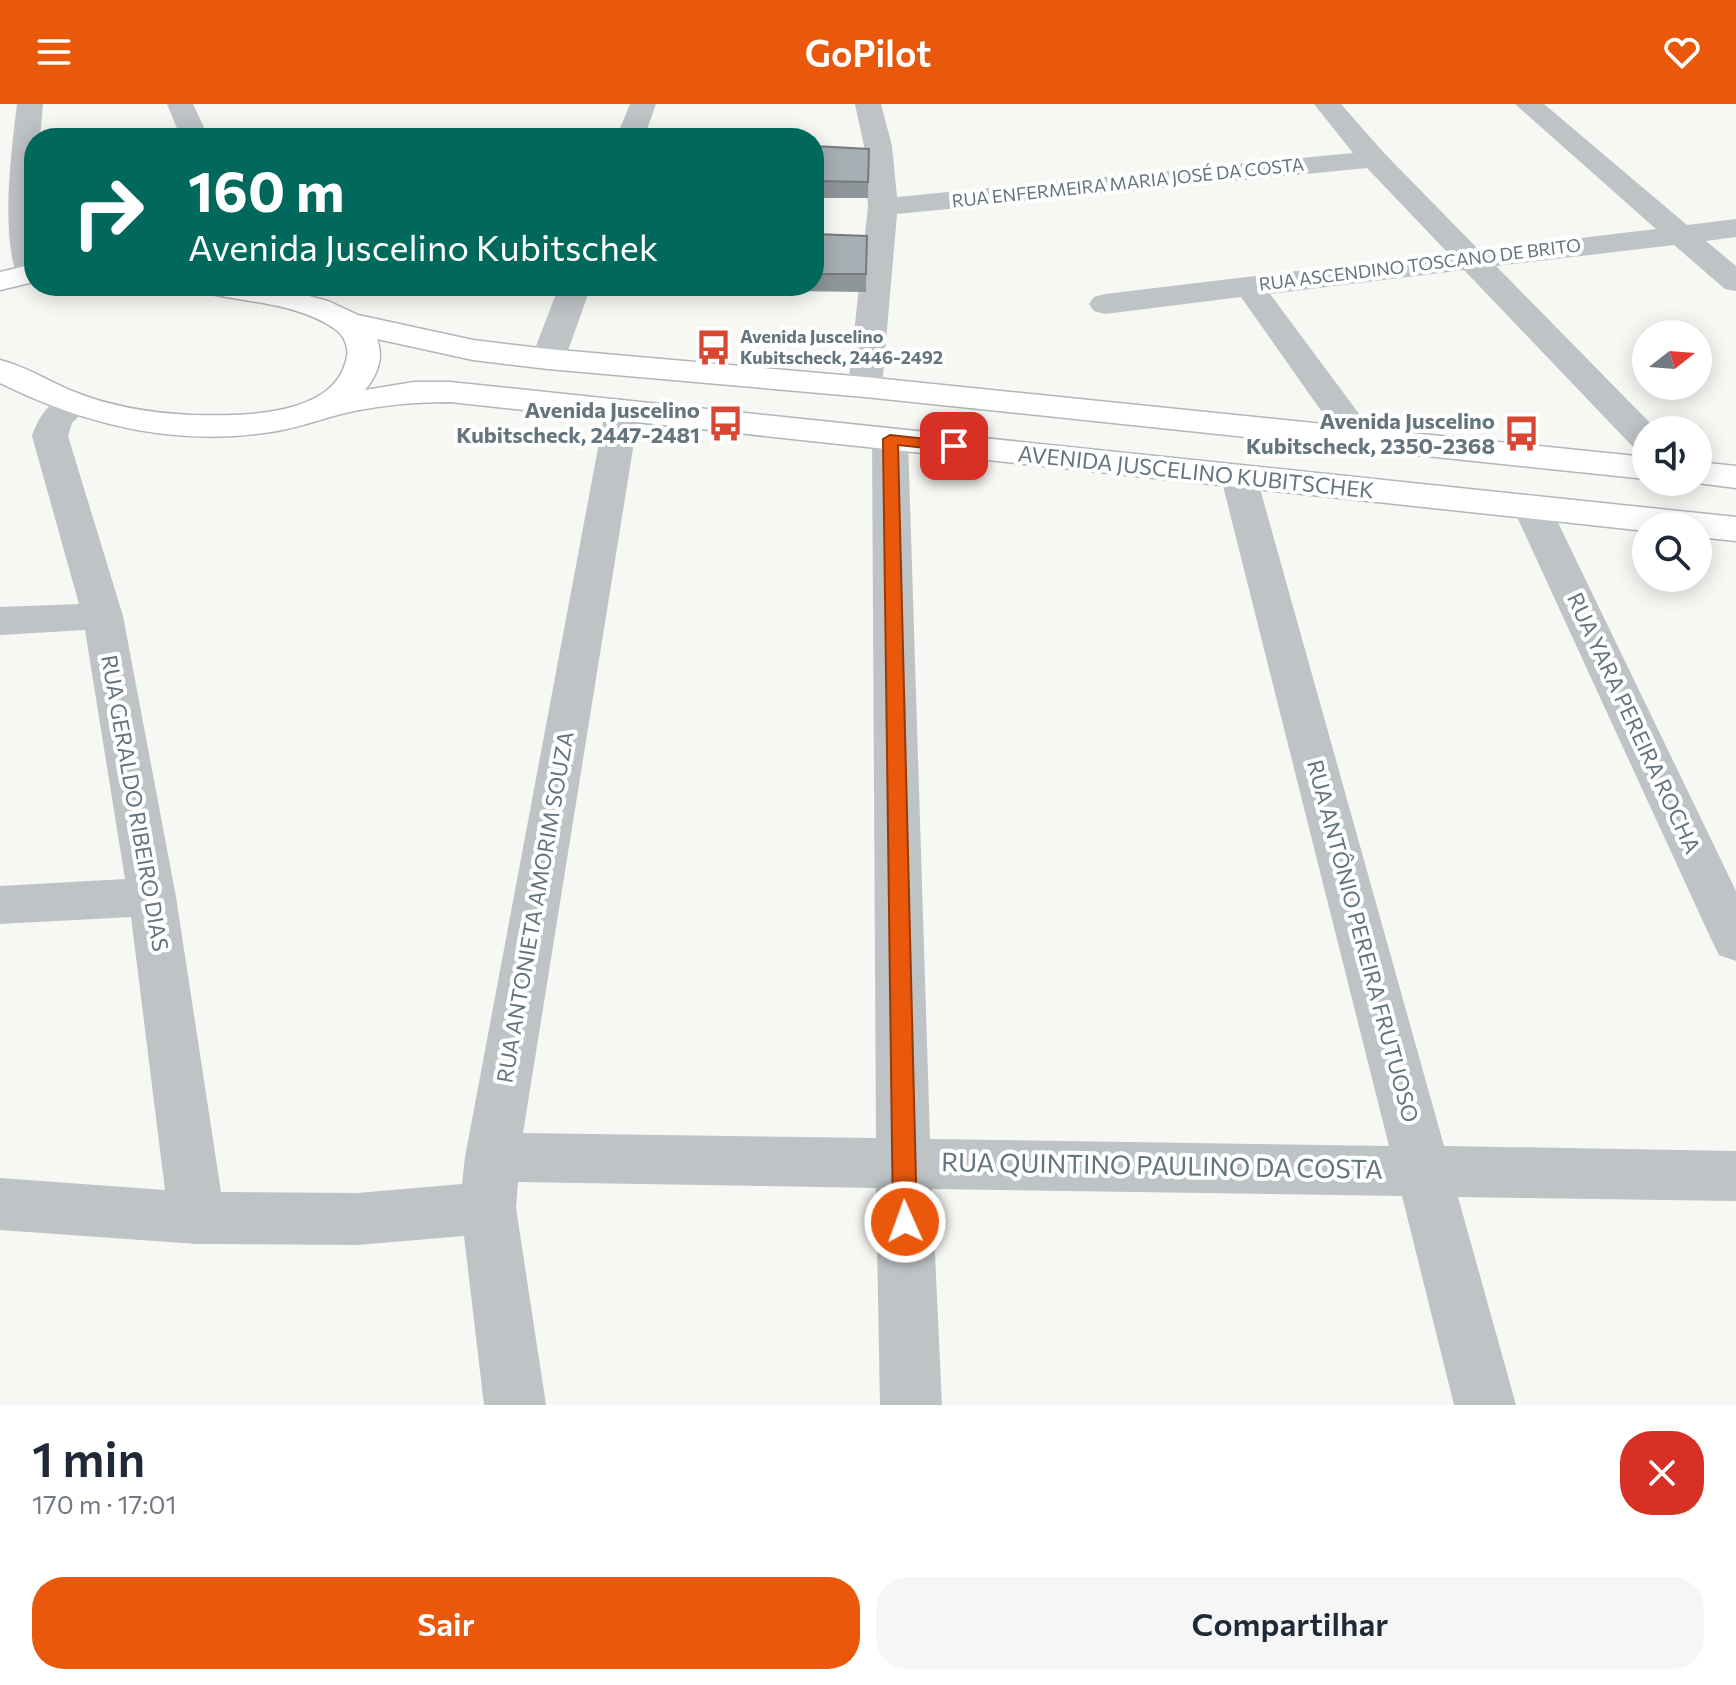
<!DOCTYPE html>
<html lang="pt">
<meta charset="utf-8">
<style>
:root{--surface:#fff;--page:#f6f6f7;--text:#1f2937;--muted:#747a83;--accent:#ea580c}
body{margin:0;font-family:Commissioner,sans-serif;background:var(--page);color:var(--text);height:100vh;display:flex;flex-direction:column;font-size:30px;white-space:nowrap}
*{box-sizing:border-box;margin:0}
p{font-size:26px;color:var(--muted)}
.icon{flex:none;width:44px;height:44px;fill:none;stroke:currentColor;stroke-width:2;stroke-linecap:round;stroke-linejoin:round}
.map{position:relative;height:1301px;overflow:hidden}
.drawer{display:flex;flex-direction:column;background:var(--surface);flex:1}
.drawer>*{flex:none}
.guide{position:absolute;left:24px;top:24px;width:800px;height:168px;border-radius:32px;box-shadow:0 4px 20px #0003;background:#00695c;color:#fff;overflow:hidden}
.needle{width:52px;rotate:73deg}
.buttons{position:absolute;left:1632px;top:216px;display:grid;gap:16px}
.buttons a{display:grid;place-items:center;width:80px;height:80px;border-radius:50%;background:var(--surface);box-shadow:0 4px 20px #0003;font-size:40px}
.pin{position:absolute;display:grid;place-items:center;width:68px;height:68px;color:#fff;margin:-34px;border-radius:16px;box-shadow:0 4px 12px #0006}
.me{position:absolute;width:88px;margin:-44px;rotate:358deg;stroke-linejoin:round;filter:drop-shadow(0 0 6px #0008)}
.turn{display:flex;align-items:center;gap:28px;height:168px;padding:0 32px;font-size:36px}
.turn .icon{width:104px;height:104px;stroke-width:2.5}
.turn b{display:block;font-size:56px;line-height:68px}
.round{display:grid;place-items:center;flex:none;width:84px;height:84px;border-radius:32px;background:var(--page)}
.headline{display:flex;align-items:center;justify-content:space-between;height:136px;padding:0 32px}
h1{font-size:48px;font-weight:600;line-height:60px}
.primary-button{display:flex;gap:16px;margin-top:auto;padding:16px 32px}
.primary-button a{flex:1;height:92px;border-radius:32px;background:var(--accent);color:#fff;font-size:32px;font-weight:600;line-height:92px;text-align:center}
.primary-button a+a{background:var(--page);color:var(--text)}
header{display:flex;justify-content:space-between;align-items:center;height:104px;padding:0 32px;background:var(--accent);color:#fff;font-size:36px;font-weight:600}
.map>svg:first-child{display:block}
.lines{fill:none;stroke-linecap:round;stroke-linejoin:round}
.major-casing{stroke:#b0b6b9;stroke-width:3}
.minor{fill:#bec3c6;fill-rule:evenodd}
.major{fill:#fff;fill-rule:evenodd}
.wall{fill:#8f969a}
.building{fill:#a6afb3;stroke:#747a7d;stroke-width:2}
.route{fill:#ea580c;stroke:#983908;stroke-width:2}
.labels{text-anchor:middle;stroke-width:8;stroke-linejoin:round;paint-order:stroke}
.far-street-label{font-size:18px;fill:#64757d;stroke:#fff}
.far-poi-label{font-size:18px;font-weight:bold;fill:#64757d;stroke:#fff;text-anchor:start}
.poi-label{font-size:22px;font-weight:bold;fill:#64757d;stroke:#fff;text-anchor:end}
.street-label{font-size:22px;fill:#64757d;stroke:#fff}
.near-street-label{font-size:26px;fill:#64757d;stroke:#fff}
</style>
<header><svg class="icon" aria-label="menu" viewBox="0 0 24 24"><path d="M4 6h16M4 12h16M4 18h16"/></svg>GoPilot<svg class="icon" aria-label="heart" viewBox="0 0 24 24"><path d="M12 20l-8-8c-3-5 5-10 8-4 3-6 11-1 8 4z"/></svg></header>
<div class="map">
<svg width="1736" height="1301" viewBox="0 0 1736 1301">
<rect width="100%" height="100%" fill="#f7f7f4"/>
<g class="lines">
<defs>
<g id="major">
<polygon points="34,160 34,178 0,186 0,168"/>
<path d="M202,182h69l57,15 30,14 115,25 75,9 317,28 781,80v22l-781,-82 -317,-28 -75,-9 -96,-21c7,19 1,35 -12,51l49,-8h36l1286,135v24l-38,-4v-11h-52v5l-1196,-129c-39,0 -82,4 -120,15 -20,6 -39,12 -59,15 -95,15 -186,-7 -271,-49v-23c25,6 48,21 72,31 39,16 78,22 119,24 46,1 141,3 155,-54 4,-12 -1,-25 -11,-32 -37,-26 -86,-26 -128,-36z"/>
<polygon points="1698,358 1736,362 1736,384 1690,378 1698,378"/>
</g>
</defs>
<use href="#major" class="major-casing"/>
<g class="minor">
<path d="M17,0h26l-3,34h-6v144l-15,-1c-19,-44 -8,-127 -2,-177z"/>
<polygon points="167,0 193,0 209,34 181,34"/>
<polygon points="630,0 656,0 644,34 616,34"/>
<polygon points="855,0 881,0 892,42 897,93 1353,49 1314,0 1341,0 1384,49 1479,146 1656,125 1515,0 1544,0 1687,121 1736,115 1736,133 1706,137 1736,162 1736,187 1725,185 1674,141 1496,162 1657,326 1646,326 1646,346 1633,343 1464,166 1270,190 1377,334 1372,342 1359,345 1346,342 1241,193 1105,210 1094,207 1089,200 1094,193 1105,190 1448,149 1367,64 897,110 882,283 877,290 865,293 853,290 848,283 868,103 864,42"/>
<polygon points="559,182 591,182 565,255 560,262 548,265 536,262 531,255"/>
<path d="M74,290l12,3 5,7 -19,19 -4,13 55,180 53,281 45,295 136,1 105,-9 3,-27 140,-746 5,-7 12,-3 12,3 5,7 -116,722 353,5 -4,-699 5,-8 13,-3 13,3 5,8 22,700 459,7 -168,-668 5,-8 13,-3 13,3 5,8 187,668 292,5v50l-278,-4 58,208h-62l-52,-209 -470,-7 10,216h-62l-4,-217 -358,-6 -2,26 30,197h-62l-20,-169 -107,9 -160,-1 -197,-14v-52l165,12 -34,-273 -131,7v-38l125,-7 -40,-249 -85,5v-28l79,-3 -47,-168c8,-22 18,-37 42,-42z"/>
<polygon points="1531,390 1544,394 1550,402 1736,787 1736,857 1719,851 1712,837 1512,402 1518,394"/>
</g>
<use href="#major" class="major"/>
</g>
<g class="wall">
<polygon points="814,42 869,45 868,94 814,94"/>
<polygon points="814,130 867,132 866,188 788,187 788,182 814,182"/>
<polygon points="652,182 739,182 737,189"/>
</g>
<g class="building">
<polygon points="814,42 869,45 868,78 814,77"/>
<polygon points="814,130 867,132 866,170 814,170"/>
</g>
<polygon class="route" points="890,331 954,338 961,342 954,347 898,341 917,1118 913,1126 905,1129 897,1126 893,1118 883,335"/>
<defs>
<symbol id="bus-bare" viewBox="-9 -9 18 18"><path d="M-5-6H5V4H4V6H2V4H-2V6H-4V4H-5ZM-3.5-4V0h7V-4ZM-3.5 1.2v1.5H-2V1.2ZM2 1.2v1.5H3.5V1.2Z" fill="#d74734" stroke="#fff" stroke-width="2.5" paint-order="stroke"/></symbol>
</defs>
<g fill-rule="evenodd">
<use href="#bus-bare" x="688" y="218" width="51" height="51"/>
<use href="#bus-bare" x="700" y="294" width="51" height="51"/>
<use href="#bus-bare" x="1496" y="304" width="51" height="51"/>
</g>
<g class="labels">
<g class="far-street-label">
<text transform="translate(1128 79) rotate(-6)" y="6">RUA ENFERMEIRA MARIA JOSÉ DA COSTA</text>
<text transform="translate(1420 161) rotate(-7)" y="6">RUA ASCENDINO TOSCANO DE BRITO</text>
</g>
<g class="far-poi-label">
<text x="740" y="239">Avenida Juscelino<tspan x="740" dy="21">Kubitscheck, 2446-2492</tspan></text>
</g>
<g class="poi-label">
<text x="700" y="314">Avenida Juscelino<tspan x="700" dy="25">Kubitscheck, 2447-2481</tspan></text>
<text x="1495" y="325">Avenida Juscelino<tspan x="1495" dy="25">Kubitscheck, 2350-2368</tspan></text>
</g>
<g class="street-label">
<text transform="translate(1196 368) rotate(6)" y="8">AVENIDA JUSCELINO KUBITSCHEK</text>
<text transform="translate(1634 619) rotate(65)" y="8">RUA YARA PEREIRA ROCHA</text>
<text transform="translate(135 699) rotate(80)" y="8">RUA GERALDO RIBEIRO DIAS</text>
<text transform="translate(535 803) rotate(-80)" y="8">RUA ANTONIETA AMORIM SOUZA</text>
<text transform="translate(1363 837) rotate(75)" y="8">RUA ANTÔNIO PEREIRA FRUTUOSO</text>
</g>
<g class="near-street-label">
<text transform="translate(1162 1062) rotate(1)" y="9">RUA QUINTINO PAULINO DA COSTA</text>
</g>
</g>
</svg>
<div class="buttons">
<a><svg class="needle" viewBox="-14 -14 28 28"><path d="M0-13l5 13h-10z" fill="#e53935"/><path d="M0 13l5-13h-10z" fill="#747a83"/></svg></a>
<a><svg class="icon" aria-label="sound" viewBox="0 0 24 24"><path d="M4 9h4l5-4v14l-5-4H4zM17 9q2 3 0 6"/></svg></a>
<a><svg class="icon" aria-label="search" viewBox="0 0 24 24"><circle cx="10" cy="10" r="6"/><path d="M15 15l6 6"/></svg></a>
</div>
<div class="pin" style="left:954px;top:342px;background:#d93025"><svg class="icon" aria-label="arrive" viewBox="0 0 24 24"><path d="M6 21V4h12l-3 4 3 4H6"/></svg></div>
<svg class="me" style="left:905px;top:1118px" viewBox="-20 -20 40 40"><circle r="17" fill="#ea580c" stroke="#fff" stroke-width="3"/><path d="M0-11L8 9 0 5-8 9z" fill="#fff"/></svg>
<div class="guide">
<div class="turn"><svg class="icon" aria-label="right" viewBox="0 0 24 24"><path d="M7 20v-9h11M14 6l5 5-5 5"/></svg><div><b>160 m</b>Avenida Juscelino Kubitschek</div></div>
</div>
</div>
<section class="drawer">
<div class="headline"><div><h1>1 min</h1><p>170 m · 17:01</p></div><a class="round" style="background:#d93025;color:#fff"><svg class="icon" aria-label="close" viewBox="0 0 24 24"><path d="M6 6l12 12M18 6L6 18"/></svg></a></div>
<div class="primary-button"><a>Sair</a><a>Compartilhar</a></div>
</section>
